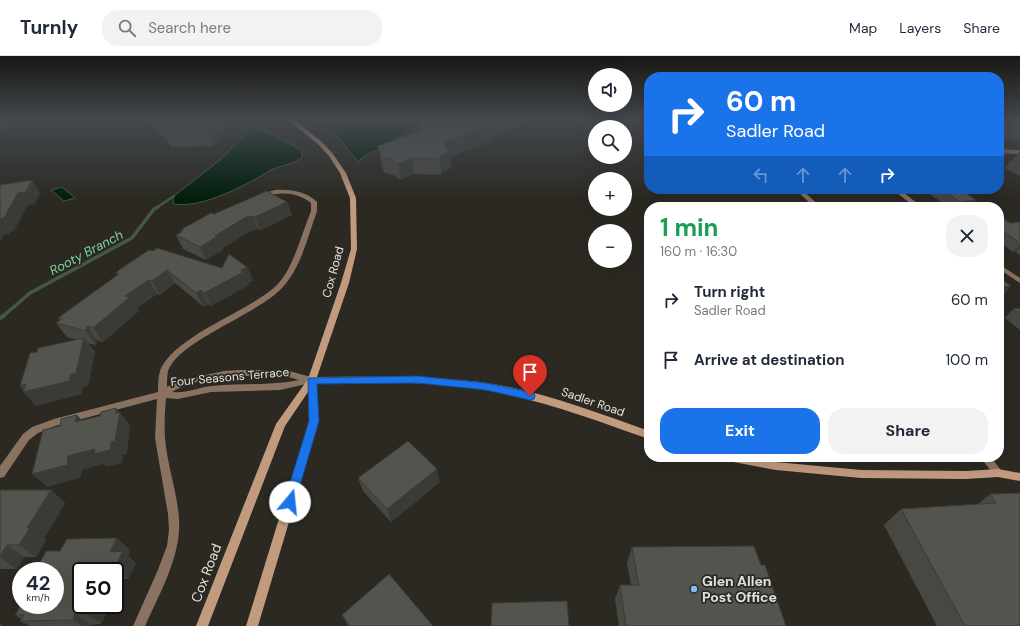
<!DOCTYPE html>
<meta charset="utf-8">
<style>
:root{--surface:#fff;--page:#f2f2f3;--text:#1f2937;--muted:#747a83;--line:#e0e1e3;--accent:#1a73e8}
body{margin:0;font-family:"DM Sans",sans-serif;background:var(--page);color:var(--text);height:100vh;display:flex;flex-direction:column;font-size:15px;white-space:nowrap}
*{box-sizing:border-box;margin:0}
p{font-size:13px;color:var(--muted)}
.icon{flex:none;width:22px;height:22px;fill:none;stroke:currentColor;stroke-width:2;stroke-linecap:round;stroke-linejoin:round}
.map{position:relative;flex:1;overflow:hidden}
.side{position:absolute;left:644px;top:146px;width:360px;height:260px;display:flex;flex-direction:column;background:var(--surface);border-radius:16px;box-shadow:0 4px 16px #0002}
.side>*{flex:none}
.hud{position:absolute;left:644px;top:16px;width:360px;height:122px;border-radius:16px;box-shadow:0 4px 16px #0002;background:#1a73e8;color:#fff;overflow:hidden}
.fabs{position:absolute;left:588px;top:12px;display:grid;gap:8px}
.fabs a{display:grid;place-items:center;width:44px;height:44px;border-radius:50%;background:var(--surface);box-shadow:0 4px 16px #0002;font-size:20px}
.speed{position:absolute;left:12px;top:506px;display:flex;gap:8px;font-size:20px;font-weight:700;text-align:center}
.speed>*{display:grid;place-content:center;width:52px;height:52px;border-radius:50%;background:var(--surface);box-shadow:0 4px 16px #0002;line-height:1}
.speed small{font-size:10px;font-weight:400}
.speed .limit{border:2px solid #111;border-radius:6px;background:#fff;color:#111}
.pin{position:absolute;display:grid;place-items:center;width:34px;height:34px;color:#fff;margin:-41px -17px;border-radius:50% 50% 50% 0;rotate:-45deg;box-shadow:0 0 4px #0007}
.pin .icon{rotate:45deg}
.me{position:absolute;width:44px;margin:-22px;rotate:17deg;stroke-linejoin:round;filter:drop-shadow(0 0 3px #0008)}
.turn{display:flex;align-items:center;gap:14px;height:84px;padding:0 16px;font-size:18px}
.turn .icon{width:52px;height:52px;stroke-width:2.5}
.turn b{display:block;font-size:28px;line-height:34px}
.lanes{display:flex;align-items:center;height:38px;padding:0 16px;background:#0003;justify-content:center;gap:20px;direction:ltr}
.lanes .off{opacity:.35}
.round{display:grid;place-items:center;flex:none;width:42px;height:42px;border-radius:16px;background:var(--page)}
.headline{display:flex;align-items:center;justify-content:space-between;height:68px;padding:0 16px}
h1{font-size:24px;font-weight:700;line-height:30px;color:#1e9e55}
.action{display:flex;gap:8px;margin-top:auto;padding:8px 16px}
.action a{flex:1;height:46px;border-radius:16px;background:var(--accent);color:#fff;font-size:16px;font-weight:700;line-height:46px;text-align:center}
.action a+a{background:var(--page);color:var(--text)}
ul{padding:0;list-style:none}
li{display:flex;align-items:center;gap:12px;height:60px;padding:0 16px}
li div{flex:1}
li b{display:block;font-size:15px}
li em{font-style:normal}
header{display:flex;align-items:center;gap:24px;box-sizing:border-box;height:56px;padding:0 20px;background:var(--surface);border-bottom:1px solid var(--line)}
header strong{font-size:19px}
nav{display:flex;gap:22px;margin-inline-start:auto;font-size:14px}
.search{width:280px;height:36px;background:var(--page);display:flex;align-items:center;gap:10px;box-sizing:border-box;padding:0 14px;border-radius:16px;color:var(--muted);font-size:15px}
.map>svg:first-child{display:block}
.water{fill:#001e0c;stroke:#44584a}
.lines{fill:none;stroke-linecap:round;stroke-linejoin:round}
.stream-far2{stroke:#44584a;stroke-width:2.5}
.stream-far1{stroke:#44584a;stroke-width:3.5}
.stream{stroke:#44584a;stroke-width:4.5}
.street{fill:#8a7260;fill-rule:evenodd}
.secondary{fill:#c29b7f;fill-rule:evenodd}
.wall{fill:#474842}
.shaded-wall{fill:#393b36}
.building{fill:#52544d;stroke:#393b36}
.route{fill:#1a73e8;stroke:#114b97}
.poi-dot{fill:#81bcfa;stroke:#2b2922;stroke-width:1.5}
.labels{text-anchor:middle;stroke-width:3.5;stroke-linejoin:round;paint-order:stroke}
.street-label{font-size:12px;fill:#e2e0dc;stroke:#2b2922}
.water-label{font-size:13px;font-style:italic;fill:#7fd79e;stroke:#2b2922}
.near-street-label{font-size:14px;fill:#e2e0dc;stroke:#2b2922}
.near-poi-label{font-size:14px;font-weight:bold;fill:#e2e0dc;stroke:#2b2922;text-anchor:start}
</style>
<header>
<strong>Turnly</strong>
<div class="search"><svg class="icon" aria-label="search" viewBox="0 0 24 24"><circle cx="10" cy="10" r="6"/><path d="M15 15l6 6"/></svg>Search here</div>
<nav><a>Map</a><a>Layers</a><a>Share</a></nav>
</header>
<div class="map">
<svg width="1020" height="570" viewBox="0 0 1020 570">
<rect width="100%" height="100%" fill="#2b2922"/>
<g class="water">
<polygon points="316,64 432,64 413,72 387,90 364,100 358,106 339,82"/>
<path d="M254,70l46,23 2,3v5c-9,8 -21,8 -31,13 -23,14 -69,39 -97,34l-1,-4 1,-4 46,-36z"/>
<polygon points="62,131 75,142 64,145 51,134"/>
</g>
<g class="lines">
<polyline class="stream-far2" points="156,152 174,140"/>
<polyline class="stream-far1" points="2,261 30,237 132,182 154,153 158,151"/>
<polyline class="stream" points="0,262 3,260"/>
<g class="street">
<polygon points="999,93 1020,94 1020,98 999,97"/>
<polygon points="795,133 801,133 821,151 814,151"/>
<polygon points="892,133 899,133 922,151 915,151"/>
<path d="M275,134c14,-1 31,1 42,12v9c-9,25 -16,57 -35,77 -24,26 -104,53 -114,83 -1,5 -1,11 -1,16l11,-6 46,-10 16,-1h45l30,8 1,2 -1,2 -35,8 -69,2 -33,7 -12,-1c-1,13 -2,26 -1,40 2,29 16,64 14,93 -2,32 -21,66 -34,95h-12l24,-54 10,-26 2,-16 -1,-16 -13,-76 2,-39 -102,27 -17,7 -9,7 -25,37 -4,1v-12l23,-32 9,-7 22,-8 104,-27c0,-7 0,-15 2,-21 13,-35 89,-59 117,-86 16,-16 25,-52 34,-74v-8c-15,-12 -32,-11 -49,-6l-3,-2zM240,320h45l14,4c-29,6 -58,3 -87,6 -13,1 -26,8 -40,6 18,-11 48,-15 68,-16z"/>
<polygon points="999,208 1020,222 1020,227 999,213"/>
<polygon points="980,401 991,401 1003,417 1001,420 998,421 995,420"/>
</g>
<g class="secondary">
<path d="M288,64h6l28,22 11,12 13,19 10,25 1,51 -8,34 -32,94c59,0 118,-2 176,7 53,9 105,29 156,47v8c-51,-18 -101,-37 -154,-47 -58,-12 -119,-9 -179,-9l3,38 -61,205h-12l63,-205 -1,-29 -23,34 -77,200h-12l80,-202 32,-45 33,-96 10,-34 -1,-51 -10,-25 -11,-17 -11,-12z"/>
<polygon points="723,401 750,401 776,406 861,414 966,415 998,413 1020,417 1020,425 998,421 966,423 861,422 776,414 728,405 725,404"/>
</g>
</g>
<g class="wall">
<polygon points="150,64 220,64 224,74 213,90 171,91 166,81 155,74"/>
<polygon points="420,64 529,64 490,83 490,85 450,101 451,112 442,116 441,119 414,118 400,124 394,119 385,117 383,114 378,90 421,75 419,65"/>
<polygon points="999,64 1020,64 1020,85 1016,85 1013,83 999,82"/>
<polygon points="1020,94 1020,120 1005,112 1011,104 1014,104 1013,104"/>
<polygon points="923,133 960,133 971,151 948,151"/>
<polygon points="287,146 292,159 260,174 258,173 251,175 222,192 223,194 206,204 183,193 176,179 181,177 180,176 182,174 182,173 214,158"/>
<polygon points="999,162 1010,167 1020,166 1020,199 1016,196 1013,196 999,186"/>
<polygon points="247,211 253,224 248,227 249,229 211,250 208,248 204,251 175,227 160,239 157,238 137,252 139,255 103,286 97,284 96,289 88,287 95,296 88,330 82,332 81,338 36,350 20,330 37,296 77,284 67,281 56,267 60,265 58,262 117,219 116,217 119,214 222,212"/>
<polygon points="1020,252 1020,274 1005,262 1013,253"/>
<polygon points="358,422 440,426 391,466 363,435"/>
<polygon points="0,434 51,434 65,447 44,482 46,484 36,501 24,501 17,513 0,513"/>
<polygon points="1020,437 1020,570 937,570 884,469 901,453 978,448 990,438"/>
<polygon points="632,491 761,509 786,570 619,570 615,543 620,529 631,529 627,507"/>
<polygon points="130,494 128,500 136,507 128,523 117,523 115,526 115,515 81,515 81,549 110,550 101,568 91,569 91,570 30,570 20,565 21,563 15,559 55,549 55,515 42,515 37,512"/>
<polygon points="342,559 433,570 348,570"/>
</g>
<g class="shaded-wall">
<polygon points="0,64 11,64 3,76 0,76"/>
<polygon points="214,64 220,64 224,74 213,90 207,74"/>
<polygon points="496,64 529,64 490,83 490,85 450,101 451,112 442,116 441,119 440,103 443,87"/>
<polygon points="412,102 414,118 400,124 398,108"/>
<polygon points="32,124 40,137 35,148 27,150 14,175 10,176 9,178 4,179 1,184 0,184 0,163 18,137"/>
<polygon points="976,144 971,151 957,151 960,146"/>
<polygon points="287,146 292,159 260,174 255,161"/>
<polygon points="253,160 258,173 251,175 222,192 223,194 206,204 200,191 215,180 246,161"/>
<polygon points="1020,188 1020,191 1016,196 1013,196"/>
<polygon points="247,211 253,224 248,227 249,229 211,250 204,237"/>
<polygon points="167,214 175,227 160,239 152,225"/>
<polygon points="149,224 157,238 137,252 139,255 103,286 93,272 125,240"/>
<polygon points="1011,230 1004,239 999,240 999,232"/>
<polygon points="201,234 208,248 204,251 196,237"/>
<polygon points="87,270 97,284 96,289 86,275"/>
<polygon points="84,282 95,296 88,330 82,332 81,338 36,350 23,336 26,335 20,330 71,318"/>
<polygon points="116,352 130,369 127,398 123,399 122,407 106,411 103,408 82,414 80,422 47,431 32,418 68,400 116,357"/>
<polygon points="77,359 89,372 75,366"/>
<polygon points="437,413 440,426 391,466 387,453"/>
<polygon points="51,434 65,447 44,482 46,484 36,501 19,489 27,472"/>
<polygon points="117,482 130,494 128,500 136,507 128,523 115,511 110,496"/>
<polygon points="7,489 24,501 17,513 0,501 0,500"/>
<polygon points="103,511 107,515 101,515"/>
<polygon points="90,549 108,549 110,550 101,568 86,558"/>
<polygon points="75,558 91,569 91,570 82,570 73,564"/>
<polygon points="0,567 3,569 3,570 0,570"/>
</g>
<g class="building">
<polygon points="157,64 214,64 207,74 164,76 167,71"/>
<polygon points="420,64 496,64 488,68 490,69 443,87 449,96 441,100 440,103 412,102 398,108 391,103 383,101 380,98 378,90 424,74 419,65"/>
<polygon points="999,64 1020,64 1020,76 1018,75 999,75"/>
<polygon points="1011,104 1020,105 1020,109"/>
<polygon points="32,124 26,136 18,137 4,162 0,163 0,129"/>
<polygon points="940,133 960,133 976,144 960,146"/>
<polygon points="267,135 287,146 255,161 253,160 246,161 215,180 217,181 200,191 176,179 182,176 180,176 183,174 182,173 211,157 214,158"/>
<polygon points="899,147 904,151 886,151 884,149"/>
<polygon points="1001,161 1010,167 1020,166 1020,187 999,173 999,162"/>
<polygon points="157,192 222,212 229,198 247,211 241,214 243,216 240,218 204,237 201,234 196,237 167,214 152,225 149,224 125,240 130,241 93,272 87,270 86,275 56,267 62,263 58,262 119,218 116,217 119,214 149,194 153,195"/>
<polygon points="999,221 1011,230 999,232"/>
<polygon points="1020,252 1020,258 1013,253"/>
<polygon points="84,282 76,317 71,318 69,325 23,336 26,328 20,330 30,297 37,296 38,292"/>
<polygon points="116,352 116,357 120,356 115,385 111,386 110,394 94,398 95,393 68,400 67,409 32,418 43,374 60,370 61,363 77,359 75,366 100,360 101,356"/>
<polygon points="408,385 437,413 387,453 358,422"/>
<polygon points="0,434 51,434 27,472 30,472 19,489 7,489 0,500"/>
<polygon points="1020,437 1020,570 965,570 901,453 996,447 990,438"/>
<polygon points="117,482 110,496 123,495 115,511 103,511 101,515 81,515 81,549 90,549 86,558 75,558 73,564 20,565 24,559 15,559 21,549 55,549 55,515 47,515 49,512 37,512 46,495 60,495 67,483"/>
<polygon points="754,490 761,509 765,509 786,570 626,570 620,529 639,529 632,491"/>
<polygon points="389,518 433,570 350,570 342,559"/>
<polygon points="567,545 569,570 491,570 492,547"/>
</g>
<linearGradient id="sky" x2="0" y2="1"><stop stop-color="#181713"/><stop offset="0.44" stop-color="#44494f"/><stop offset="1" stop-color="#44494f" stop-opacity="0"/></linearGradient>
<rect width="1020" height="144" fill="url(#sky)"/>
<polygon class="route" points="417,320 486,327 530,336 534,337 535,340 534,343 530,344 486,334 417,327 317,328 319,365 295,446 294,449 290,451 285,449 284,446 309,365 308,324 309,322"/>
<circle class="poi-dot" cx="694" cy="533" r="4"/>
<g class="labels">
<g class="street-label">
<text transform="translate(333 216) rotate(-75)" y="4">Cox Road</text>
<text transform="translate(230 321) rotate(-5)" y="4">Four Seasons Terrace</text>
<text transform="translate(593 346) rotate(19)" y="4">Sadler Road</text>
</g>
<g class="water-label">
<text transform="translate(86 196) rotate(-28)" y="5">Rooty Branch</text>
</g>
<g class="near-street-label">
<text transform="translate(206 517) rotate(-69)" y="5">Cox Road</text>
</g>
<g class="near-poi-label">
<text x="702" y="530">Glen Allen<tspan x="702" dy="16">Post Office</tspan></text>
</g>
</g>
</svg>
<div class="fabs">
<a><svg class="icon" aria-label="sound" viewBox="0 0 24 24"><path d="M4 9h4l5-4v14l-5-4H4zM17 9q2 3 0 6"/></svg></a>
<a><svg class="icon" aria-label="search" viewBox="0 0 24 24"><circle cx="10" cy="10" r="6"/><path d="M15 15l6 6"/></svg></a>
<a>+</a>
<a>−</a>
</div>
<div class="speed"><div>42<small>km/h</small></div><div class="limit">50</div></div>
<div class="pin" style="left:530px;top:340px;background:#d93025"><svg class="icon" aria-label="arrive" viewBox="0 0 24 24"><path d="M6 21V4h12l-3 4 3 4H6"/></svg></div>
<svg class="me" style="left:290px;top:446px" viewBox="-20 -20 40 40"><circle r="19" fill="#fff"/><path d="M0-13L10 11 0 6-10 11z" fill="#1a73e8"/></svg>
<div class="hud">
<div class="turn"><svg class="icon" aria-label="right" viewBox="0 0 24 24"><path d="M7 20v-9h11M14 6l5 5-5 5"/></svg><div><b>60 m</b>Sadler Road</div></div>
<div class="lanes"><svg class="icon off" aria-label="left" viewBox="0 0 24 24"><path d="M17 20v-9H6M10 6l-5 5 5 5"/></svg><svg class="icon off" aria-label="ahead" viewBox="0 0 24 24"><path d="M12 20V5M6 11l6-6 6 6"/></svg><svg class="icon off" aria-label="ahead" viewBox="0 0 24 24"><path d="M12 20V5M6 11l6-6 6 6"/></svg><svg class="icon" aria-label="right" viewBox="0 0 24 24"><path d="M7 20v-9h11M14 6l5 5-5 5"/></svg></div>
</div>
<section class="side">
<div class="headline"><div><h1>1 min</h1><p>160 m · 16:30</p></div><a class="round"><svg class="icon" aria-label="close" viewBox="0 0 24 24"><path d="M6 6l12 12M18 6L6 18"/></svg></a></div>
<ul>
<li><svg class="icon" aria-label="right" viewBox="0 0 24 24"><path d="M7 20v-9h11M14 6l5 5-5 5"/></svg><div><b>Turn right</b><p>Sadler Road</p></div><em>60 m</em></li>
<li><svg class="icon" aria-label="arrive" viewBox="0 0 24 24"><path d="M6 21V4h12l-3 4 3 4H6"/></svg><div><b>Arrive at destination</b></div><em>100 m</em></li>
</ul>
<div class="action"><a>Exit</a><a>Share</a></div>
</section>
</div>
